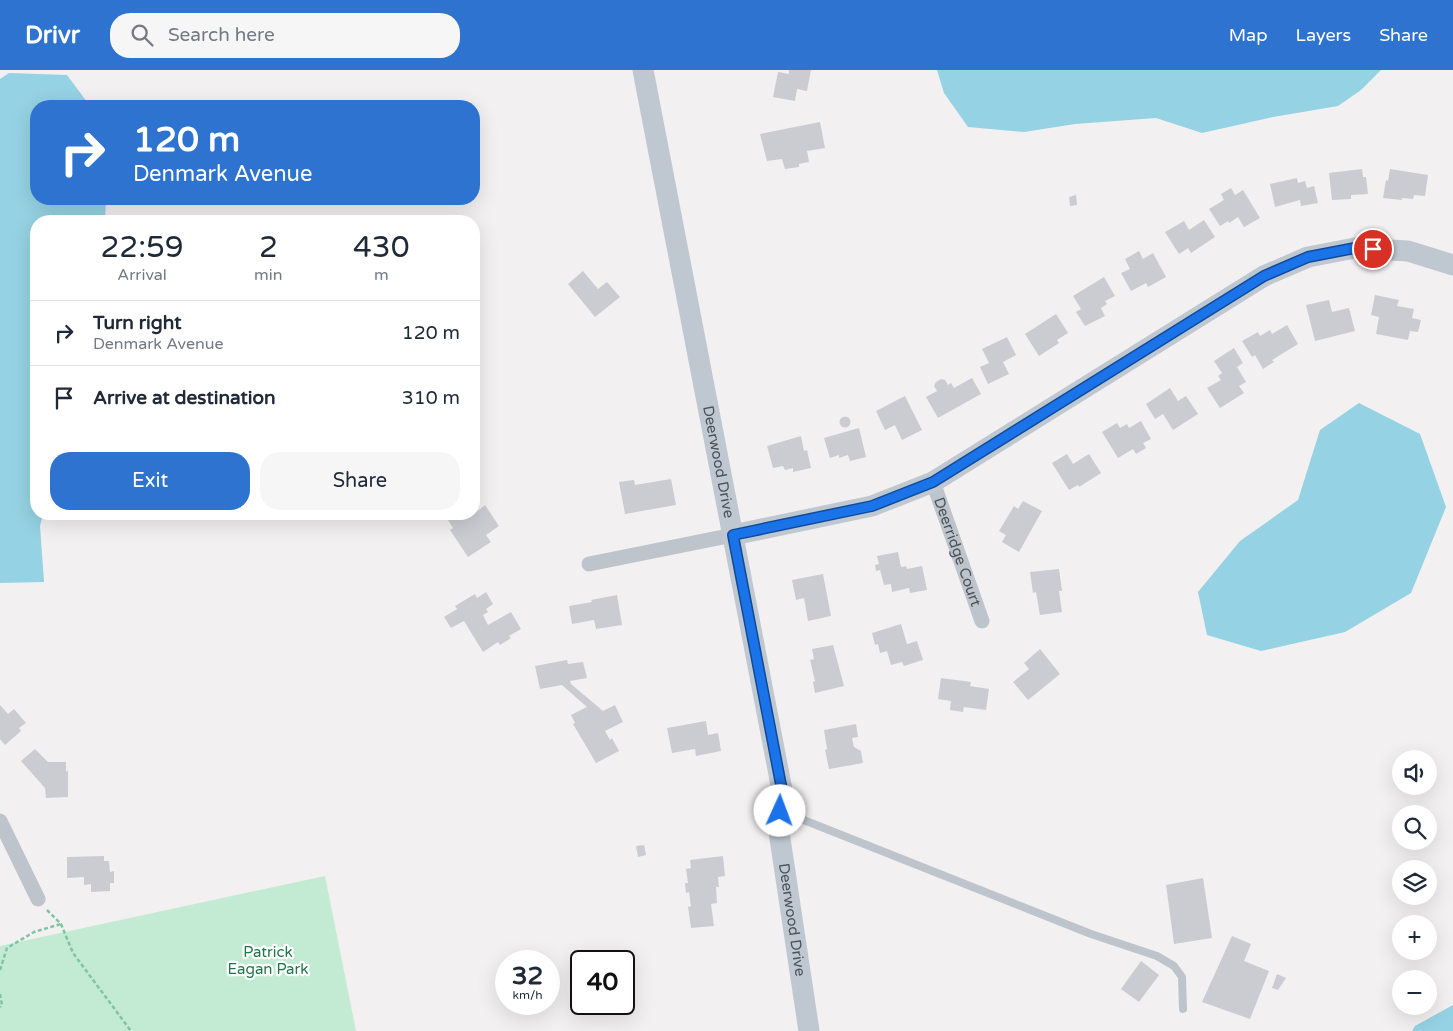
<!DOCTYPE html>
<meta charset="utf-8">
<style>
:root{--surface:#fff;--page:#f6f6f7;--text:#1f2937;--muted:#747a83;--line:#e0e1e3;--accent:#2d73cf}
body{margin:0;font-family:"Varela Round",sans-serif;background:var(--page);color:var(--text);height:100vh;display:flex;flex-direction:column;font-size:19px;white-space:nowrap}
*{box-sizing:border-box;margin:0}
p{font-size:16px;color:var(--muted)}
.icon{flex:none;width:28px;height:28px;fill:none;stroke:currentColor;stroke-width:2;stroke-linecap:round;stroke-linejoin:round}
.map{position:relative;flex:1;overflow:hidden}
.panel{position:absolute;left:30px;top:145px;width:450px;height:305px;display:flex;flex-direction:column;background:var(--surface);border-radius:20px;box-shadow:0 5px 20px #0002}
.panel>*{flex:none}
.top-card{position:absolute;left:30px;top:30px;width:450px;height:105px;border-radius:20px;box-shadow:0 5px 20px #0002;background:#2d73cf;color:#fff;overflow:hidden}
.controls{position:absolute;left:1392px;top:680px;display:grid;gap:10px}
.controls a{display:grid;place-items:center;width:45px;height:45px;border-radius:50%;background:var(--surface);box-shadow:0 5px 20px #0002;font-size:25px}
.speed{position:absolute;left:495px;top:880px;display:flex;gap:10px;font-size:25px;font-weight:700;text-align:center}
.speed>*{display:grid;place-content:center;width:65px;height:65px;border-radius:50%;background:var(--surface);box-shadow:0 5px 20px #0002;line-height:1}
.speed small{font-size:12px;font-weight:400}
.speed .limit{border:2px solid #111;border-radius:8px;background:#fff;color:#111}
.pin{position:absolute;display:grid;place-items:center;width:42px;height:42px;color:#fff;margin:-21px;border:2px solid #fff;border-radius:50%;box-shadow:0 1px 5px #0007}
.me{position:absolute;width:55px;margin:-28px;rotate:2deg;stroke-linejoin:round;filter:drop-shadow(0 0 4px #0008)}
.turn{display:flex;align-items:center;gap:18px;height:105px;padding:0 20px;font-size:22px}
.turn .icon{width:65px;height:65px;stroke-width:2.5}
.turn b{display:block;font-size:35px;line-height:42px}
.eta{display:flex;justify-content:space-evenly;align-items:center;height:85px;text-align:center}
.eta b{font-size:30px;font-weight:600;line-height:35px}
.cta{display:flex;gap:10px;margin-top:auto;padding:10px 20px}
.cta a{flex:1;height:58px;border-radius:20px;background:var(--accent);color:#fff;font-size:20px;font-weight:600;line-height:58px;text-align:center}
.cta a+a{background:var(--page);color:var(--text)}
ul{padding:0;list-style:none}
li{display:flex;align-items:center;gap:15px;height:65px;padding:0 20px;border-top:1px solid var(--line)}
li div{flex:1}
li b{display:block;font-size:19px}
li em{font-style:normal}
header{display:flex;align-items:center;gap:30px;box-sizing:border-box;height:70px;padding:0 25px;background:var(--accent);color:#fff}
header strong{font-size:24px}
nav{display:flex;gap:28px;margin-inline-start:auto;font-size:18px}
.search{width:350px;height:45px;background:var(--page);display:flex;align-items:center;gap:12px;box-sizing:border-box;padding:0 18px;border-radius:20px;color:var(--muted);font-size:19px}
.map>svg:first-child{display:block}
.green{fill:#c3ead2}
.water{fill:#95d2e3}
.building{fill:#cbccd2}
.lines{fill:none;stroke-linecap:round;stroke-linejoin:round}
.path{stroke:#7fc5a2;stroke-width:2.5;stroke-dasharray:4 2.5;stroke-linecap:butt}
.lane{stroke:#bdc4cb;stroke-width:8}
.street{stroke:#bdc4cb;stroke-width:15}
.secondary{stroke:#bfc8d1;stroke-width:21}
.route-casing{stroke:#114b97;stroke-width:12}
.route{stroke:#1a73e8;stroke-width:9}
.labels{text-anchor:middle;stroke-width:4.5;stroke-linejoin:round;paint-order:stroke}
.street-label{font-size:15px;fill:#4a535b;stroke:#fff}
.park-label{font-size:15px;fill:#21754b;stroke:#fff}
</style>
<header>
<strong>Drivr</strong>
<div class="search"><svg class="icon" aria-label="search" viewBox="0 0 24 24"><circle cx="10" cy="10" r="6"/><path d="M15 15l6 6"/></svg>Search here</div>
<nav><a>Map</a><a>Layers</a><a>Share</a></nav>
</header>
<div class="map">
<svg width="1453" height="961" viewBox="0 0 1453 961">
<rect width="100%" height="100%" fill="#f2f0f0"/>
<polygon class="green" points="325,806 356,961 0,961 0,876"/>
<g class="water">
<polygon points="937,0 1381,0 1361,20 1338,36 1273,47 1202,63 1156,48 1075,54 1024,62 968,57 944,23"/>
<polygon points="9,3 67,5 90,36 36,36 36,129 106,129 105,151 36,151 36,444 43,444 40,456 44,512 0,513 0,9"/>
<polygon points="1359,333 1420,364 1446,437 1411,523 1345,562 1261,581 1207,565 1198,522 1240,471 1298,430 1320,360"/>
<polygon points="1453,935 1453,961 1412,961 1415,956"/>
</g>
<g class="building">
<polygon points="789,0 811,0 807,21 797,19 795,31 773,27 778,2 789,4"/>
<polygon points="820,52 825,78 807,81 809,92 799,94 799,97 785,99 782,89 767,91 760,64"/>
<polygon points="1362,99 1363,107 1366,107 1368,124 1351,125 1351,129 1332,130 1329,103"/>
<polygon points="1390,99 1428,105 1425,126 1414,125 1413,129 1402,128 1402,130 1383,128 1386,110 1388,111"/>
<polygon points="1297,108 1298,113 1305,111 1307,118 1314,116 1318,133 1301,136 1300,130 1275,137 1270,114"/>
<polygon points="1231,118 1235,125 1243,120 1260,148 1244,157 1238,147 1229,153 1228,151 1220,156 1209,139 1224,130 1221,124"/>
<polygon points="1076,125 1077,135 1070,136 1069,127"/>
<polygon points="1204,150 1215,167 1191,183 1188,178 1179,184 1165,162 1184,151 1189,160"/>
<polygon points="1139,181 1143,189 1153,183 1166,207 1148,217 1146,213 1131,221 1121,203 1130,199 1125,189"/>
<polygon points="583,201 598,219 607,212 620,227 595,247 568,214"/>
<polygon points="1104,207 1115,226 1105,231 1107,234 1101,238 1105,246 1085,256 1076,242 1081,239 1073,226"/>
<polygon points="1375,225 1399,230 1397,236 1414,239 1412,248 1421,250 1418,262 1410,261 1408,270 1376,264 1379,247 1371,245"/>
<polygon points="1329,230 1332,242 1349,238 1355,261 1315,271 1306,235"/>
<polygon points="1056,244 1068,263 1057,270 1059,273 1039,286 1025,264"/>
<polygon points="1287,255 1298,274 1272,290 1274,292 1263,299 1255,285 1252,287 1242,271 1258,262 1260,266 1270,260 1272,264"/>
<polygon points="1007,267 1016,285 1003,292 1009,304 988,314 980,297 989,293 982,279"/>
<polygon points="1234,278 1243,293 1237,297 1246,312 1239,316 1244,323 1220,338 1207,318 1221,310 1218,306 1222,303 1214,291"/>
<polygon points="972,308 981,324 938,348 926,327 937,321 934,316 936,312 941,309 945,310 948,315 951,313 954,318"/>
<polygon points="1170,318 1178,331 1186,326 1198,344 1173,360 1163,344 1155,349 1146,334"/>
<polygon points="905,326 922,360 902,370 895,355 885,360 876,341"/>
<circle cx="845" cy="352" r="5.5"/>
<polygon points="1141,351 1151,369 1143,373 1146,378 1136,384 1133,379 1118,388 1102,362 1117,353 1120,358 1127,354 1129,358"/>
<polygon points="859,358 866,387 850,391 848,385 839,388 839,385 830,388 824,368"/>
<polygon points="801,366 804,381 807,380 811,398 793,402 793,398 785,400 783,396 773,398 767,376"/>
<polygon points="1067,384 1073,394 1089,384 1101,403 1079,417 1078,415 1069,420 1052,393"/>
<polygon points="671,409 676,435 625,444 619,412 634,410 635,415"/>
<polygon points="1023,431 1042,441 1019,482 1002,472 1006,465 999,461 1014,436 1018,439"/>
<polygon points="485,435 499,456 486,465 491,472 468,487 450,460 453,458 448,450 457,444 474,444"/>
<polygon points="898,482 901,497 906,496 907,499 922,496 927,520 910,523 909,518 892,522 891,514 884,515 880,500 876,501 875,495 879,494 877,486"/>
<polygon points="1059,499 1062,521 1059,521 1062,542 1040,545 1036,522 1033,523 1030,502"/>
<polygon points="823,504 831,546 808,551 804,528 796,530 792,510"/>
<polygon points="486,522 493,534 486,539 488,542 483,545 488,555 511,542 521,559 509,566 511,568 500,575 498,572 483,582 464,551 451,558 444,547 457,539 455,536 475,524 477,528"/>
<polygon points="617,525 622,555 596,559 594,550 572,554 569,536 592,532 591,530"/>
<polygon points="901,554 907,574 917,571 923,590 904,596 902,592 891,595 887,581 880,583 878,574 875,575 872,563"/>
<polygon points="833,575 844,616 815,623 813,612 815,611 810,590 814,589 812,579"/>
<polygon points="1040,579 1060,604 1028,630 1013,612 1029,599 1024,593"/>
<polygon points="567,590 568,594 583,592 587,608 570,611 571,614 603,641 615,635 623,652 605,661 610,670 612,668 619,681 596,693 573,654 575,653 571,645 587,637 562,615 540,619 535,596"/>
<polygon points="941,608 971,612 970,616 989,619 986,640 964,637 963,642 950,640 951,631 938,629"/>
<polygon points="0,635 8,644 14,639 26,653 19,658 21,661 5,675 0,669"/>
<polygon points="706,651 708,665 718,663 721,681 696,686 695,679 672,683 667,658"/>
<polygon points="856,654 858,667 852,668 854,677 861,681 863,693 829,699 825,680 827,679 824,660"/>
<polygon points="35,679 48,692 66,692 66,702 68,700 68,727 46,728 45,718 21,691"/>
<polygon points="644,775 646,785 638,787 636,776"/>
<polygon points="104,786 104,791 109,791 110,802 114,801 114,813 110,813 110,821 91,822 91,814 84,815 84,807 67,808 67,787"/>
<polygon points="723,786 725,806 718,807 719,817 716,817 717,833 711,834 714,856 691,858 688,837 691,836 689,822 686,823 685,813 688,813 686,799 691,798 690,790"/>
<polygon points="1203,808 1212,868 1174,874 1166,815"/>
<polygon points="1232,866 1251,874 1244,891 1269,901 1250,949 1202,932"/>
<polygon points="1141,891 1159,905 1139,932 1121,919"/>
<polygon points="1277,904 1286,908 1278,920 1272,918"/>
</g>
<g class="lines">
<g class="path">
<polyline points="47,840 61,854 73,883 131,961"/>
<polyline points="0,900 7,878 34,862 61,854"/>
<polyline points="0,924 2,935 0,937"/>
</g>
<polyline class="lane" points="781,741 1091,864 1157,886 1174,896 1182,907 1183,939"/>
<g class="street">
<path id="s1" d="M933,412l49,139"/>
<polyline points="589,494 733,465"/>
<polyline points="0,751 38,829"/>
</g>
<g class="secondary">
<path id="s2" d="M643,0l139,720 -3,42 30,199"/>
<polyline points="733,465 872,436 933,412 1264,206 1308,187 1355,178 1408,181 1453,195"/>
</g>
</g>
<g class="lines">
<defs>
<polyline id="route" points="780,741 782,720 733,465 872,436 933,412 1264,206 1308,187 1355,178 1373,179"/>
</defs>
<use href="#route" class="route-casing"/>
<use href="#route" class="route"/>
</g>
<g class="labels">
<g class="street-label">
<text dy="5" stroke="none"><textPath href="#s2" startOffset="399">Deerwood Drive</textPath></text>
<text dy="5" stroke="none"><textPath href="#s1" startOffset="74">Deerridge Court</textPath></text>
<text dy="5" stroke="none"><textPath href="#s2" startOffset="864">Deerwood Drive</textPath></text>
</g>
<g class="park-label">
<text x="268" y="887">Patrick<tspan x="268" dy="17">Eagan Park</tspan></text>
</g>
</g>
</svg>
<div class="controls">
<a><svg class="icon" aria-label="sound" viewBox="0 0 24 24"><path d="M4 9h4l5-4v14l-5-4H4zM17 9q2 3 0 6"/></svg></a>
<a><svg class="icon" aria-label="search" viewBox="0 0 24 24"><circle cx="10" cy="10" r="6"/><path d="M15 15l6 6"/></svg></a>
<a><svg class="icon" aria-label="layers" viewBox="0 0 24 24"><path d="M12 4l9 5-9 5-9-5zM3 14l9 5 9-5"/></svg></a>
<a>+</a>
<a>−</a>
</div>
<div class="speed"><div>32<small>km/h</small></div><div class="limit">40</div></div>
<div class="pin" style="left:1373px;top:179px;background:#d93025"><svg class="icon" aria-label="arrive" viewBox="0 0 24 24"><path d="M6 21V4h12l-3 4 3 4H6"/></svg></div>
<svg class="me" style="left:780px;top:741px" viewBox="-20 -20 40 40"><circle r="19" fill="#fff"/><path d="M0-13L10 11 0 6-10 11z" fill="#1a73e8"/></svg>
<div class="top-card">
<div class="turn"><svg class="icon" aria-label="right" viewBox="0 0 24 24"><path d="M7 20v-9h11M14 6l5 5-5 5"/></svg><div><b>120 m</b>Denmark Avenue</div></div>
</div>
<section class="panel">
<div class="eta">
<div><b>22:59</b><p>Arrival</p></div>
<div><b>2</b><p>min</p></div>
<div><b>430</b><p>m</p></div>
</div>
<ul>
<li><svg class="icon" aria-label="right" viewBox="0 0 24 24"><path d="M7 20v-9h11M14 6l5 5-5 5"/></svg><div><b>Turn right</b><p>Denmark Avenue</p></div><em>120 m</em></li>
<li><svg class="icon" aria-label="arrive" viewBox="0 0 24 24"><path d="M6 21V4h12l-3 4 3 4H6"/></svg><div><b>Arrive at destination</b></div><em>310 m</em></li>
</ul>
<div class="cta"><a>Exit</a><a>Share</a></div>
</section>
</div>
